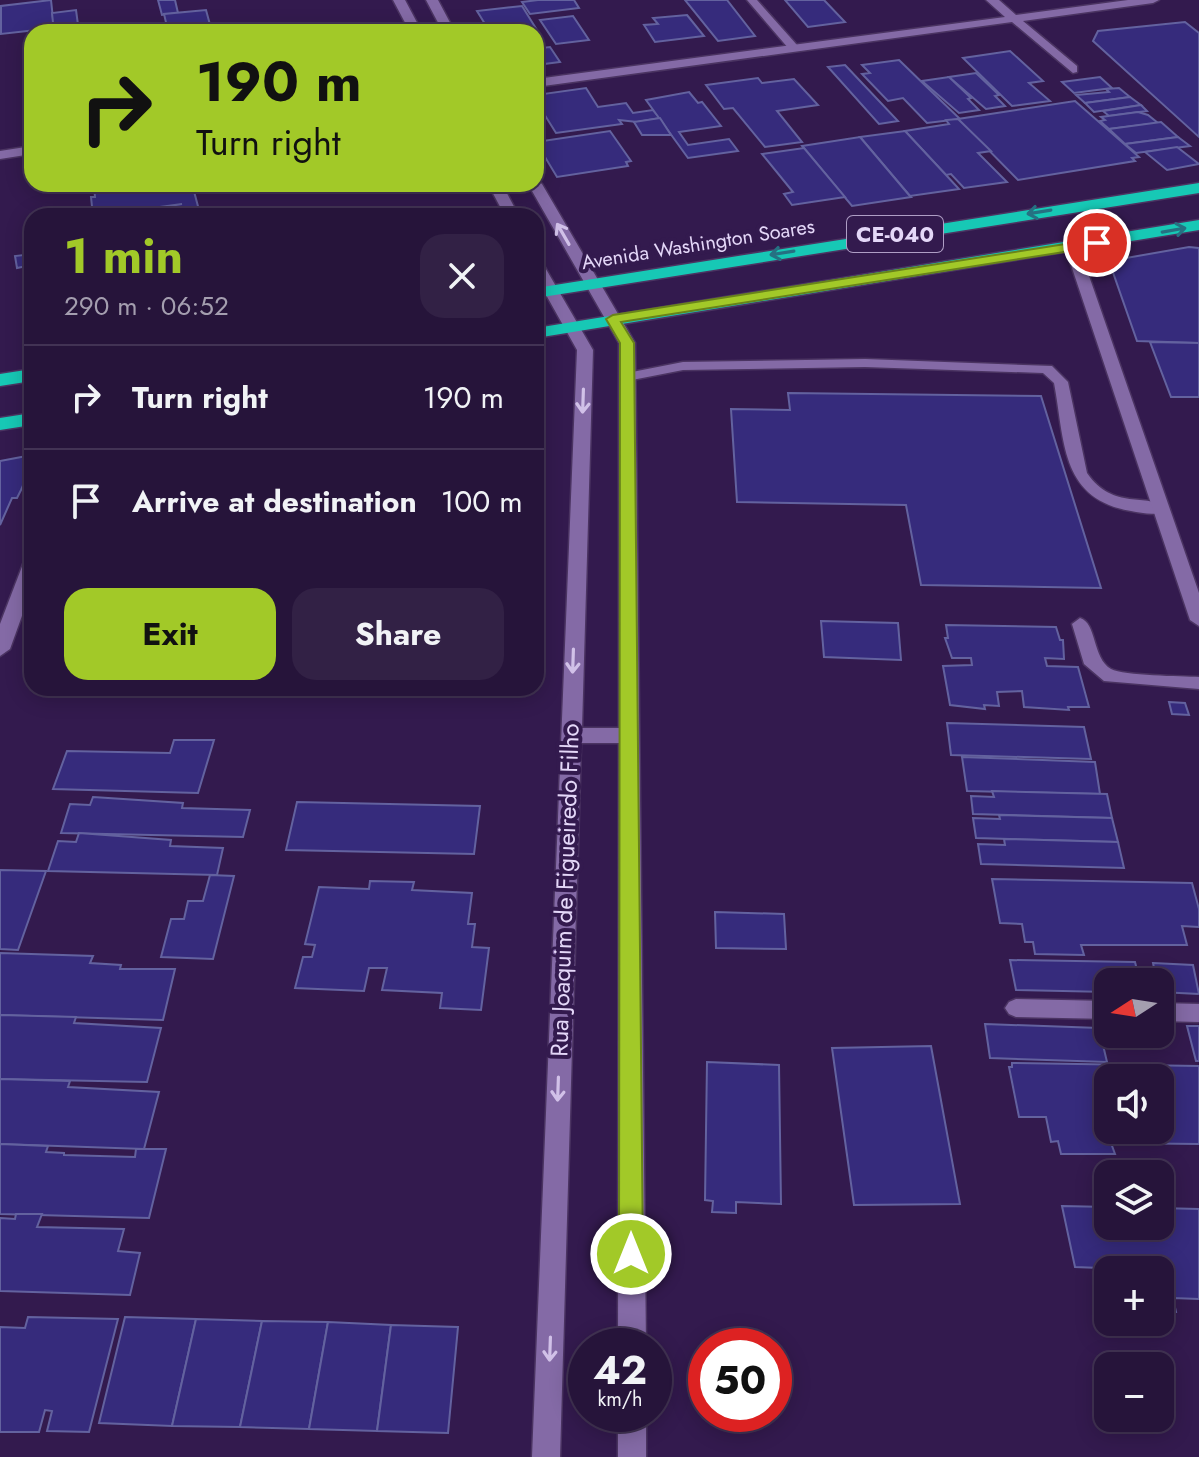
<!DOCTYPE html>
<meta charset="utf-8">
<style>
:root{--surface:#26143a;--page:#322145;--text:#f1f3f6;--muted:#a49eaf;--line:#423354;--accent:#a2c928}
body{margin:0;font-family:Jost,sans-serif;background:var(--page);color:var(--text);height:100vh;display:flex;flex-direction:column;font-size:30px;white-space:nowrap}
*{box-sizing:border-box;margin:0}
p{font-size:26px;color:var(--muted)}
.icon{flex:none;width:44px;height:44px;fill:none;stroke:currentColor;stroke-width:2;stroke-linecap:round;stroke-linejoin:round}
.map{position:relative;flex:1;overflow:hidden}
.panel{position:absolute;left:24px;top:208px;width:520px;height:488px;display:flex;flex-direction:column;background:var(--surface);border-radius:24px;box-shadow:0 4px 20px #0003,0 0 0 2px var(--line)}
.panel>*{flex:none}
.top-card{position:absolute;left:24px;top:24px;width:520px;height:168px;border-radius:24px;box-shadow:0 4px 20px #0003,0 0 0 2px var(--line);background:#a2c928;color:#111;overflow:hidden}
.needle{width:52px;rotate:258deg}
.controls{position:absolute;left:1094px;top:968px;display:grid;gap:16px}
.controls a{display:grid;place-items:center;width:80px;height:80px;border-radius:16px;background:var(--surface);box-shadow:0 4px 20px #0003,0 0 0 2px var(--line);font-size:40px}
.speed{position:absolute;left:568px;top:1328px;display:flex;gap:16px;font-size:40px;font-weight:700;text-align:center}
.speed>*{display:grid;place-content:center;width:104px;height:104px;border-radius:50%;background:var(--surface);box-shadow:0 4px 20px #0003,0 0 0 2px var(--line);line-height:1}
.speed small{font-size:20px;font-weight:400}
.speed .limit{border:12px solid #d22;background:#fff;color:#111}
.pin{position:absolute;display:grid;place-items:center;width:68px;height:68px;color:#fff;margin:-34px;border:4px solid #fff;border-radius:50%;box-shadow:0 2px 8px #0007}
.me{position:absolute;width:88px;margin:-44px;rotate:0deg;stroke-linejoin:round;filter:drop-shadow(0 0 6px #0008)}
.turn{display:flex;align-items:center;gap:28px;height:168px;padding:0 40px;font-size:36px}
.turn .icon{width:104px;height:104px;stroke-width:2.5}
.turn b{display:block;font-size:56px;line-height:68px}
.round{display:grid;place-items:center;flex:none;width:84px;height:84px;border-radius:24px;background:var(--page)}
.summary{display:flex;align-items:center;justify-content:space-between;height:136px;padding:0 40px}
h1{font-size:48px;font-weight:700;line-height:60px;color:var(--accent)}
.primary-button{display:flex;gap:16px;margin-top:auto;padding:16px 40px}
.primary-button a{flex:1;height:92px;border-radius:24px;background:var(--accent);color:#111;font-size:32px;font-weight:700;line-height:92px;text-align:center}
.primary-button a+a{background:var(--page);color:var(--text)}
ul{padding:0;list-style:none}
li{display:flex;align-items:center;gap:24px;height:104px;padding:0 40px;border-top:2px solid var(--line)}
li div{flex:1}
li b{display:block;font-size:30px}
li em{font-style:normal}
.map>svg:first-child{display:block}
.building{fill:#362b7c;stroke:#63629f;stroke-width:2;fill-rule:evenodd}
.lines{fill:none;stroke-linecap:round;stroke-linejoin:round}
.lane-casing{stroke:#4b3462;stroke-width:3}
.street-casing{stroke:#4b3462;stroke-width:3}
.secondary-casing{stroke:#4b3462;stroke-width:3}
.highway-casing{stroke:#4b3462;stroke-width:3}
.lane{fill:#846aa6;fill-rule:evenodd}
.street{fill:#846aa6;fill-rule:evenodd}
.secondary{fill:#846aa6;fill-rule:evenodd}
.highway{fill:#17c8b5;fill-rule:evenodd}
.oneway{stroke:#257182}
.oneway2{stroke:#d1c1e8}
.route{fill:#a2c928;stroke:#69831a;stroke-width:2}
.labels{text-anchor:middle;stroke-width:8;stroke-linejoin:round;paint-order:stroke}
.far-street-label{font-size:20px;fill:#e4d7f8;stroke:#331a4e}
.shield{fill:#331a4e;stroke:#af9ec5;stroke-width:2}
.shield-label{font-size:22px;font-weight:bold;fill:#e4d7f8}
.street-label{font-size:24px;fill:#e4d7f8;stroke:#331a4e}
</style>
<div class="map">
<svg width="1199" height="1457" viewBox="0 0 1199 1457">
<rect width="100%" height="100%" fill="#331a4e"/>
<g class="building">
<polygon points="51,0 54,28 1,34 1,6"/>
<polygon points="158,0 175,0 178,13 162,15"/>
<polygon points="538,0 574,0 579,8 530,14 522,2"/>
<polygon points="685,0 727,0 755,36 718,41"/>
<polygon points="785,0 824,0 845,22 808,27"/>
<polygon points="522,6 537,30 490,32 477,11"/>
<polygon points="76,10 79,32 54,32 52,13"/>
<polygon points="206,10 212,32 163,32 168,31 164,14"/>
<polygon points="687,15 704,36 655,42 644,25 658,24 653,18"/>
<polygon points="573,16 589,40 556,44 540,20"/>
<polygon points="1185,22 1199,33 1199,137 1093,41 1098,31"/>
<polygon points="536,38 542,48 550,47 560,62 536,65"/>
<polygon points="1010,51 1043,81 1029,83 1050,101 1012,106 963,58"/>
<polygon points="899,60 934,94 960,119 927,123 903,98 888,101 862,74 870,73 862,65"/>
<polygon points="845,65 898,121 879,124 828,67"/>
<polygon points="976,73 999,95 995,96 1005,106 986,109 949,77"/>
<polygon points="949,77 971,98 968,99 979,110 959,113 922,81"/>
<polygon points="1100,77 1112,88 1074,93 1062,82"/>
<polygon points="758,78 762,83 794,79 818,105 777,111 802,142 765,147 733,108 724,109 706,85"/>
<polygon points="586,88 598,107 626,103 633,113 653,110 660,118 637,122 619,120 622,124 556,133 536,101 536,95"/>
<polygon points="1119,88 1130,97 1085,103 1076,95 1109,92 1106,89"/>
<polygon points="689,92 698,103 702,102 721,126 679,132 688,145 729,139 738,151 688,158 646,100"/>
<polygon points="1130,97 1141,105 1094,112 1085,103"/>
<polygon points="1075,101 1139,157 1132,158 1135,161 1018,180 958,119"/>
<polygon points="1141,105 1147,111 1109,116 1103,111"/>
<polygon points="1138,112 1148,115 1158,123 1109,129 1100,121 1105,120 1101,117"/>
<polygon points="660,118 671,135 642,135 634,122"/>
<polygon points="958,119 991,151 978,153 1007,182 964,188 951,174 946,175 905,131 949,124 946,120"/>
<polygon points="1161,122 1178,137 1125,144 1109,129"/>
<polygon points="610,131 631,161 626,162 628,166 557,177 536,142"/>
<polygon points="905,131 946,175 959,189 910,196 860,137"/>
<polygon points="860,137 909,195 911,197 852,206 802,146"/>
<polygon points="1178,137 1190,146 1136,153 1125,144"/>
<polygon points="1177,147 1199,164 1167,170 1145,152"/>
<polygon points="804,148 845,197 792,205 784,194 793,192 762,154"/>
<polygon points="108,184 192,184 199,210 177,213 177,216 153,216 151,209 182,204 93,216 91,197 95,197 94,186"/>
<polygon points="1189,247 1199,248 1199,343 1137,341 1109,261"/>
<polygon points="32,254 32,265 17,268 15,256"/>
<polygon points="1150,342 1199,343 1199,397 1171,397"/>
<polygon points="788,393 1041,396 1101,588 921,585 906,505 737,502 731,409 790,410"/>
<polygon points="32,455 32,465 21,490 17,498 12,498 0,525 0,461"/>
<polygon points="821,621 898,623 901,660 824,657"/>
<polygon points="946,625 1056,627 1060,640 1063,640 1064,659 1045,658 1047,666 1078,667 1089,707 1068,707 1069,710 1024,707 1022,691 997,692 999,706 984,705 985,709 950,705 943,666 972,665 971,658 952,658 945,638 948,638"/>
<polygon points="1169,702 1185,703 1189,715 1172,714"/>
<polygon points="947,723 1084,727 1091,759 951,755"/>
<polygon points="174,740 214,740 198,793 53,789 67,751 170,753"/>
<polygon points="962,757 1095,762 1100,794 967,791"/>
<polygon points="992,791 1107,794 1112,818 973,814 971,796 994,797"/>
<polygon points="93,797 183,803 182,808 250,810 243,837 61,833 70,804 90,805"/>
<polygon points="297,802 480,806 474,854 286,850"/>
<polygon points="999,815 1112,818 1118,842 976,838 973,818 1000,819"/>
<polygon points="79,833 171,840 170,846 223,848 217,875 48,871 58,841 76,842"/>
<polygon points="1004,839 1118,842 1124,868 981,864 978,844 1005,845"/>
<polygon points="0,870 46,871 18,950 0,949"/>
<polygon points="210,875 234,876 213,959 161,957 171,919 184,919 188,901 203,901"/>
<polygon points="992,879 1192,883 1199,909 1199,927 1182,926 1187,945 1081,945 1084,955 1035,954 1033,942 1025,942 1022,924 1000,923"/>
<polygon points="370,881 414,882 412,890 472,893 468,924 475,924 472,947 489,948 481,1010 440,1008 442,993 382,990 387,968 369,968 364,991 295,988 303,957 312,957 315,945 305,944 319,887 369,889"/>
<polygon points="715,912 784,914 786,949 716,948"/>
<polygon points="0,953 93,956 90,963 121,965 120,969 175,969 163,1020 0,1015"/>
<polygon points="1010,960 1135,962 1140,982 1108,982 1108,992 1016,990"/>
<polygon points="1153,963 1193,965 1199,994 1160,992 1160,982 1157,982"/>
<polygon points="0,1015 76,1017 74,1023 161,1028 147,1082 0,1079"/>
<polygon points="985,1024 1099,1028 1107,1062 990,1058"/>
<polygon points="1187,1026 1199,1026 1199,1061 1196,1061"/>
<polygon points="931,1046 960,1204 854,1205 832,1048"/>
<polygon points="707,1062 779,1065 781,1204 736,1202 736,1213 712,1212 713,1201 705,1200"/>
<path d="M1012,1063l187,3v78l-88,-1 4,11h-54l-3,-13 -7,1 -5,-25h-27l-10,-50h3zM1108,1078h52v52h-52z"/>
<polygon points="0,1079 70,1081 68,1087 159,1092 144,1149 0,1144"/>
<polygon points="0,1144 48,1146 46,1152 64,1153 64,1155 135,1157 136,1149 166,1149 149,1218 0,1214"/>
<polygon points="1062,1206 1108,1207 1108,1226 1160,1226 1160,1208 1199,1209 1199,1299 1173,1298 1176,1312 1160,1311 1160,1270 1108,1270 1107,1296 1100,1268 1075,1267"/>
<polygon points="16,1214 42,1214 37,1227 124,1229 118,1251 140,1253 130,1295 0,1291 0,1218 15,1219"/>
<polygon points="28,1317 118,1319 89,1432 47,1431 52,1411 45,1410 39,1432 0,1432 0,1327 25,1328"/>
<polygon points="125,1317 196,1319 172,1426 99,1423"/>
<polygon points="196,1319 262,1321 240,1427 172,1426"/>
<polygon points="262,1321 328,1322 309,1429 240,1427"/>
<polygon points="328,1322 391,1325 377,1431 309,1429"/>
<polygon points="391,1325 458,1327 448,1433 377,1431"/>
</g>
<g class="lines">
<defs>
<g id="lane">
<polygon points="747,0 757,0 797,45 797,49 789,49"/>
<path d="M865,359l187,7 16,16 19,91c27,39 60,18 80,36 -9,8 -24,4 -36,2 -71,-12 -66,-70 -77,-128l-11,-10 -178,-6 -182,3 -56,11 -7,-4 7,-4 56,-11z"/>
<path d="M1080,618c17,5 12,40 31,51 13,7 70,7 88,8v12l-95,-8 -20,-17 -12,-40z"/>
<polygon points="1016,999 1108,1001 1108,1019 1016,1017 1009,1014 1005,1008 1009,1002"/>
<polygon points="1160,1003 1199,1004 1199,1022 1160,1021"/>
</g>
<g id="street">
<polygon points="986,0 999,0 1016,15 1128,0 1159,0 1153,3 1023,21 1077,66 1077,72 1073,73 1012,22 536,87 536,79 1005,17"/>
<polygon points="32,146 32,154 0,159 0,151"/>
<polygon points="1072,243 1079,247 1199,593 1199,626 1190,620 1065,247"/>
<polygon points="32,558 32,588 10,649 0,656 0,624 23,564"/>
</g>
<g id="secondary">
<polygon points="393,0 405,0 422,32 410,32"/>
<polygon points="426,0 438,0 455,32 443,32"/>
<polygon points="536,180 542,184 635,343 646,1346 618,1346 619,743 581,743 560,1457 532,1457 577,350 536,277 536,260 543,264 593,350 582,728 619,728 619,343 528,184 536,184"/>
<polygon points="488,184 502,184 519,216 505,216"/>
<rect x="618" y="1414" width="28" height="43"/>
</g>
<g id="highway">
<polygon points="1199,183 1199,193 536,298 536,288"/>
<polygon points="1199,220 1199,230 536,338 536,328"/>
<polygon points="32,369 32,381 0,386 0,374"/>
<polygon points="32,413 32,425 0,430 0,418"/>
</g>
</defs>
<use href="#lane" class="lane-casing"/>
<use href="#street" class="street-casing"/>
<use href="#secondary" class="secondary-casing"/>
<use href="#highway" class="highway-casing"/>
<use href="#lane" class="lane"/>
<use href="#street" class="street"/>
<use href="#secondary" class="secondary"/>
<use href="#highway" class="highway"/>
</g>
<defs><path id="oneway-shaft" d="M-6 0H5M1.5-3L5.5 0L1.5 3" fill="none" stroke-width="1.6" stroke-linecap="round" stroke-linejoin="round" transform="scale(2)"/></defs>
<g class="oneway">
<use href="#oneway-shaft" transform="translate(1039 212) rotate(171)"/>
<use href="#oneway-shaft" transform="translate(1174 230) rotate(-10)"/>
<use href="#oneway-shaft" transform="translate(782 253) rotate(171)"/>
</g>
<g class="oneway2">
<use href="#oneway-shaft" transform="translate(563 234) rotate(-120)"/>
<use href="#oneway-shaft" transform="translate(583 401) rotate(92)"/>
<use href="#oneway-shaft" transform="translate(573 661) rotate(92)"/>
<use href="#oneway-shaft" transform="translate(558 1089) rotate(92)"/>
<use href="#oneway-shaft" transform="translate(550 1349) rotate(92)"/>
</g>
<polygon class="route" points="1097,239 1104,243 1102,246 621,322 634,343 643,1254 640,1263 631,1266 623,1263 619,1254 620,343 606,319 613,315"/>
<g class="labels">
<g class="far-street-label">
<text transform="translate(698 244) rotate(-9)" y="7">Avenida Washington Soares</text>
</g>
<rect class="shield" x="847" y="216" width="96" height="36" rx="6"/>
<g class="shield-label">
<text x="895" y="242">CE-040</text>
</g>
<g class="street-label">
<text transform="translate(565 890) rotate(-88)" y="8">Rua Joaquim de Figueiredo Filho</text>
</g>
</g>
</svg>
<div class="controls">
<a><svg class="needle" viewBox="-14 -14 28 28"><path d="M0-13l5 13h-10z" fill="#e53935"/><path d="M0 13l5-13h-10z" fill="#a49eaf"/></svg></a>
<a><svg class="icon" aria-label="sound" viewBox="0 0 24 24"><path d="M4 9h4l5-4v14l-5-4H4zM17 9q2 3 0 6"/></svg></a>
<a><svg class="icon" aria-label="layers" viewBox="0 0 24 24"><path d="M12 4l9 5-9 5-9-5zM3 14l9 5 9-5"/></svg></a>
<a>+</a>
<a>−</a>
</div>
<div class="speed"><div>42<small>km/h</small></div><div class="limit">50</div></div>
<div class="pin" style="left:1097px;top:243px;background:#d93025"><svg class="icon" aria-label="arrive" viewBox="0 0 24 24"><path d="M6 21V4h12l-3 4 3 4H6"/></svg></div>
<svg class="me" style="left:631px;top:1254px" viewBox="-20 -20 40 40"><circle r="17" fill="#a2c928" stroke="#fff" stroke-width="3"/><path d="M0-11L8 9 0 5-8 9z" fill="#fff"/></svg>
<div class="top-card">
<div class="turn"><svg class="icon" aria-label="right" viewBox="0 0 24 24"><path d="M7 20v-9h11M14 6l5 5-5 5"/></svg><div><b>190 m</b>Turn right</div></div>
</div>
<section class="panel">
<div class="summary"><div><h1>1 min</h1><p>290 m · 06:52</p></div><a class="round"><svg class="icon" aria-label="close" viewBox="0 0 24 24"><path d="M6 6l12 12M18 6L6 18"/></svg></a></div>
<ul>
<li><svg class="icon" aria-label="right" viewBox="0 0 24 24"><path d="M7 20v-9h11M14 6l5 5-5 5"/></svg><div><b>Turn right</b></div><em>190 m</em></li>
<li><svg class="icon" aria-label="arrive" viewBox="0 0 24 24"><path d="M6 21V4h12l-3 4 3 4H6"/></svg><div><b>Arrive at destination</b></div><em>100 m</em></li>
</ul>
<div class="primary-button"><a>Exit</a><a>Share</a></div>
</section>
</div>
